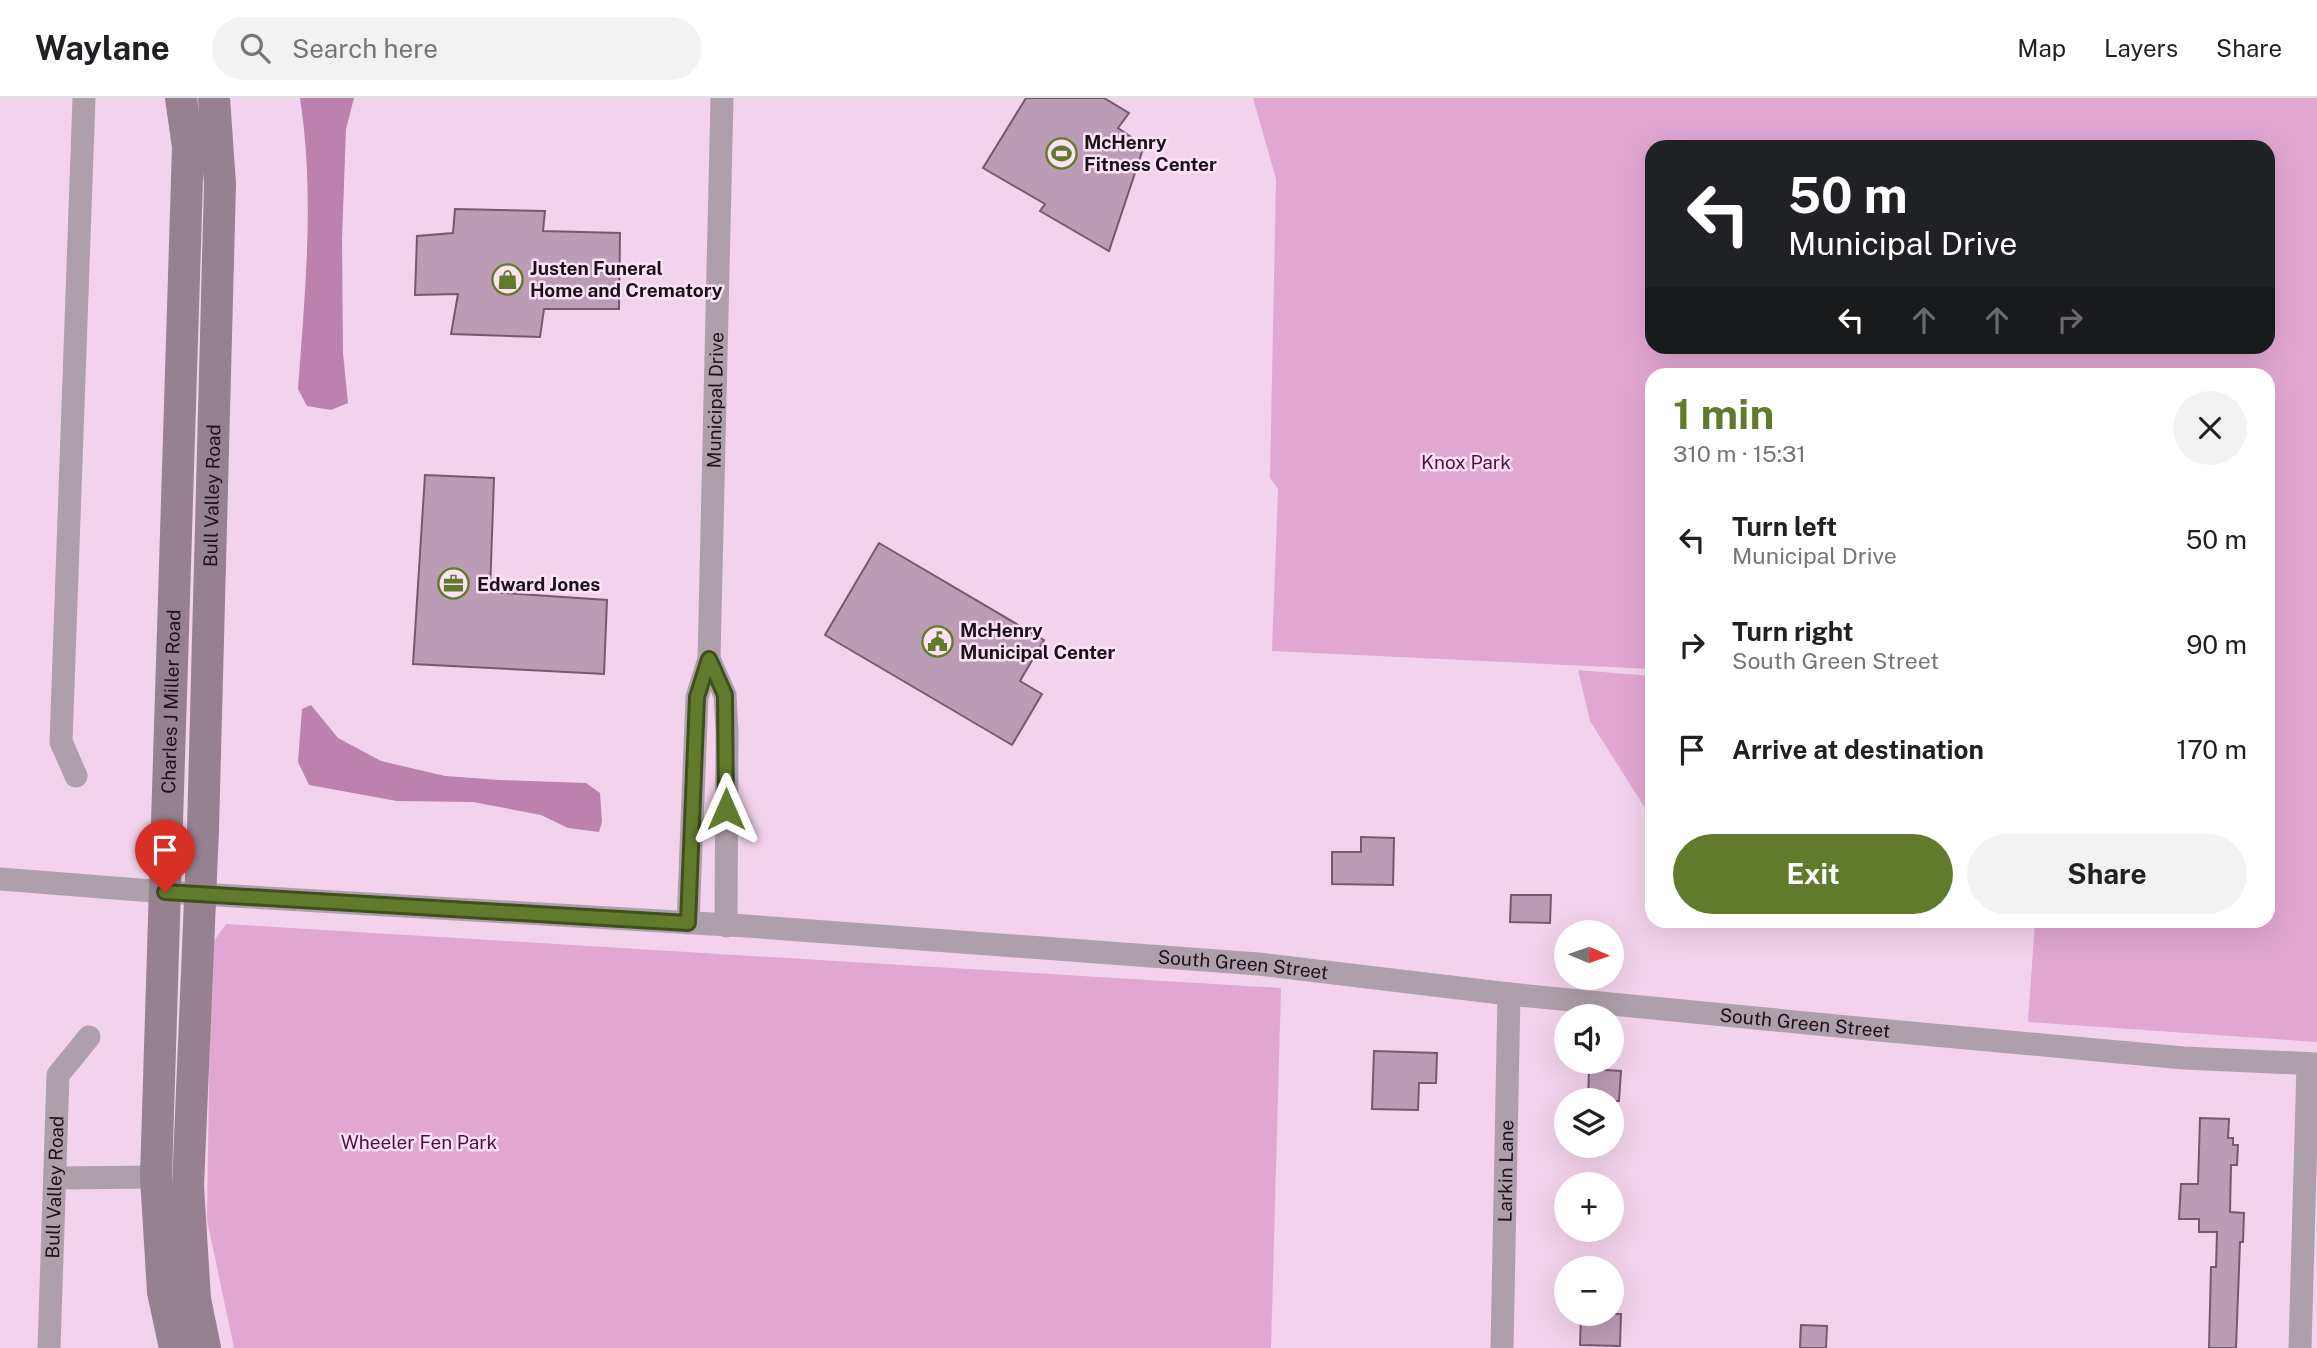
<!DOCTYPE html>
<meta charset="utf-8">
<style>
:root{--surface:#fff;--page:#f2f2f2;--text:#202124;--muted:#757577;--line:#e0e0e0;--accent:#627a2c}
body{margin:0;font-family:"Public Sans",sans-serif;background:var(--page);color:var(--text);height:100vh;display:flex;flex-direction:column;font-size:26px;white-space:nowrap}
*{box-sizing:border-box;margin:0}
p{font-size:23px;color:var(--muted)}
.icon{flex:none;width:38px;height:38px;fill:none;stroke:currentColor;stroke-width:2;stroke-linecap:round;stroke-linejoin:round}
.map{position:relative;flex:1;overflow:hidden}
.sheet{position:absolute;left:1645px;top:270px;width:630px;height:560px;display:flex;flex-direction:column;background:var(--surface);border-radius:21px;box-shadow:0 7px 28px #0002}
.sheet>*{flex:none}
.banner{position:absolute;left:1645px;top:42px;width:630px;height:214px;border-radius:21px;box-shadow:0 7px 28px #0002;background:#202124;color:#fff;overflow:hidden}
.needle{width:46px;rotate:92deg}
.buttons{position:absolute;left:1554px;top:822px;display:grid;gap:14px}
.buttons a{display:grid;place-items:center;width:70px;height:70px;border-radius:50%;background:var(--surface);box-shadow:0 7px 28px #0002;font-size:35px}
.pin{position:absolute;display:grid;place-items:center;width:60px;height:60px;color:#fff;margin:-72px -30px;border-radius:50% 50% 50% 0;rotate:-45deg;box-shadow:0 0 7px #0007}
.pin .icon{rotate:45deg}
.me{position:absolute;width:77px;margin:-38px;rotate:0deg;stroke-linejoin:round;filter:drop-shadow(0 0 5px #0008)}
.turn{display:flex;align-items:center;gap:24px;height:147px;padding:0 28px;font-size:32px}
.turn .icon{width:91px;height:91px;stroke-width:2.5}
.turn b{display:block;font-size:49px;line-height:60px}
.lanes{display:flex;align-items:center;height:66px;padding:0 28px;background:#0003;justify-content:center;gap:35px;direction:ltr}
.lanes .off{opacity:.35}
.round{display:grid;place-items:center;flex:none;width:74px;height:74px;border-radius:37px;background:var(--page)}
.head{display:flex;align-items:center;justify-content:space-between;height:119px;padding:0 28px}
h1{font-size:42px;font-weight:700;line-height:52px;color:var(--accent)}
.cta{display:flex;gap:14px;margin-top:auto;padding:14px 28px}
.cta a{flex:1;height:80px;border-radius:42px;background:var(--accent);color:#fff;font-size:28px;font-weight:700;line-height:80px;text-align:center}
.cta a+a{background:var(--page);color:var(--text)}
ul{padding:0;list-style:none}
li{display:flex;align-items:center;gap:21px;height:105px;padding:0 28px}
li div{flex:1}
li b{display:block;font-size:26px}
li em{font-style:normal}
header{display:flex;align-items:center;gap:42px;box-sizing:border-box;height:98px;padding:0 35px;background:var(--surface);border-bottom:2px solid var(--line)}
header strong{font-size:33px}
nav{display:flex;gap:38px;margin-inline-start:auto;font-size:24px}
.search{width:490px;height:63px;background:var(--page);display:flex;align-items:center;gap:18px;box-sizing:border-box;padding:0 24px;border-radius:38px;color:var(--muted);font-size:26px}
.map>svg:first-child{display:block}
.green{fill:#e0a7d3;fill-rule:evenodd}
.water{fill:#bb82af}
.building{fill:#bc9cb4;stroke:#75596e;stroke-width:2}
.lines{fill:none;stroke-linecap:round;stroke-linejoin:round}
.street{stroke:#aea0aa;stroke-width:23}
.secondary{stroke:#968191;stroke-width:32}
.route-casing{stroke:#404f1d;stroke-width:18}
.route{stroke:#627a2c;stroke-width:12}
.labels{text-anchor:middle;stroke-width:5;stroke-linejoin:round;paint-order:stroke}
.poi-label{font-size:19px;font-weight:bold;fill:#1c1119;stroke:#fde2f6;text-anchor:start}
.street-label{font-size:19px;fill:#1c1119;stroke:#fde2f6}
.park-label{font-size:19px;fill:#510b47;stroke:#fde2f6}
</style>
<header>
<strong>Waylane</strong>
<div class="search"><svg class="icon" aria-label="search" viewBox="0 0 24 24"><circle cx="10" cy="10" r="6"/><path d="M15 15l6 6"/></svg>Search here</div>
<nav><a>Map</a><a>Layers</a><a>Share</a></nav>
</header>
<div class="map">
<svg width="2317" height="1250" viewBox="0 0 2317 1250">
<rect width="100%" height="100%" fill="#f3d3eb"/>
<g class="green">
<path d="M1253,0h1064v944l-289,-20 7,-101 233,-1v-546h-616v295l-380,-18 6,-162 -8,-11 6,-299zM1652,49h616v199h-616z"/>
<polygon points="1578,572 1652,578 1652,721 1590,623"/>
<polygon points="226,826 1281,890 1271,1250 234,1250 207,1122 211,847"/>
</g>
<g class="water">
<path d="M300,0h54l-8,31 -4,110 1,114 5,50 -17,7 -24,-4 -9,-17c7,-97 17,-194 2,-291z"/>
<polygon points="311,607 338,640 381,663 445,678 500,682 586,685 600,695 602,724 599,734 568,730 541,717 473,704 397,703 309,687 298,664 302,611"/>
</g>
<g class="building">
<polygon points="1026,0 1104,0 1129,15 1118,30 1144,48 1109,153 1040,113 1045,106 983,70"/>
<polygon points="455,111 545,113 543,133 620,135 619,211 544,211 540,239 451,236 458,196 415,197 417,138 453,135"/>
<polygon points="425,377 494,380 490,494 607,502 604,576 413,566"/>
<polygon points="879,445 1044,542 1020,583 1042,596 1012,647 825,537"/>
<polygon points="1361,739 1394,740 1393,787 1332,786 1332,754 1361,754"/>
<polygon points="1511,797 1551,797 1550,825 1510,824"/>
<polygon points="1374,953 1437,955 1436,985 1419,985 1418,1012 1372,1011"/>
<polygon points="1589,971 1621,973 1619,1003 1588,1003"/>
<polygon points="2200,1020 2229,1021 2228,1040 2233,1040 2233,1047 2238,1047 2237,1067 2231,1067 2230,1114 2244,1115 2243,1144 2240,1144 2236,1250 2209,1250 2211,1169 2216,1169 2217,1134 2199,1134 2199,1121 2179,1121 2181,1086 2198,1086"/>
<polygon points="1581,1216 1621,1216 1620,1248 1580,1247"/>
<polygon points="1801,1227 1827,1228 1826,1250 1800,1250"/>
</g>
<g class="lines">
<g class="street">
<polyline points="709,561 725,597 727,633 726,828"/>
<polyline points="76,678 61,644 84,0"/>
<path id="s1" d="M0,781l165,13 581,34 512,38 251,30 359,35 316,29 133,6"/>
<path id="s2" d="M688,825l9,-226 12,-38 13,-561"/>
<polyline points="55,1080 156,1079"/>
<path id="s3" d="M49,1250l9,-273 31,-38"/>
<path id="s4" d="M1502,1250l7,-354"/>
<polyline points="2300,1250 2308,966"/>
</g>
<g class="secondary">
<path id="s5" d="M175,1250l-12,-56 -7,-115 32,-1030 -7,-49"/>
<path id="s6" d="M205,1250l-10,-49 -7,-113 15,-357 17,-645 -6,-86"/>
</g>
</g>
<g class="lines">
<defs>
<polyline id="route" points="165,794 688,825 697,599 709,561 725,597 726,711"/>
</defs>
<use href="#route" class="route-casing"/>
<use href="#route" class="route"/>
</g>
<defs>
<symbol id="stadium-ring" viewBox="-11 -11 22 22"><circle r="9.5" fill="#fde2f6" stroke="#627a2c" stroke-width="1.5"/><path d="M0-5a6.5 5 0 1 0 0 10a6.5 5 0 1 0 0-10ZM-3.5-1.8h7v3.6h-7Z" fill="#627a2c"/></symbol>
<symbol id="shop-ring" viewBox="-11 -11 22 22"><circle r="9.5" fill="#fde2f6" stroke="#627a2c" stroke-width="1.5"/><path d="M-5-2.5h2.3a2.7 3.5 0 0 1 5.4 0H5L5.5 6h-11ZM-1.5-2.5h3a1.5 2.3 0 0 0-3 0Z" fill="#627a2c"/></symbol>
<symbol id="office-ring" viewBox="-11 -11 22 22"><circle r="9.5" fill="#fde2f6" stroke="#627a2c" stroke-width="1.5"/><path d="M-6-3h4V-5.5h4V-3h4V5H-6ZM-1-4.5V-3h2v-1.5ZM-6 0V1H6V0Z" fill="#627a2c"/></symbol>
<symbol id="civic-ring" viewBox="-11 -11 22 22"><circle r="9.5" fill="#fde2f6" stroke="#627a2c" stroke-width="1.5"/><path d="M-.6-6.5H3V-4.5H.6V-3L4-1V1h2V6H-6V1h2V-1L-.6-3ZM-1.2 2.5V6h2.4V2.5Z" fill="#627a2c"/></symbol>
</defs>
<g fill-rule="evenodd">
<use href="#stadium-ring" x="1044" y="38" width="35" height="35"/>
<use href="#shop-ring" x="490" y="164" width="35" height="35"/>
<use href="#office-ring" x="436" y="468" width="35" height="35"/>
<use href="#civic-ring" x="920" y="526" width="35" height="35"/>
</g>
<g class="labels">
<g class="poi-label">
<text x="1084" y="51">McHenry<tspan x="1084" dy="22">Fitness Center</tspan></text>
<text x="530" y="177">Justen Funeral<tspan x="530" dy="22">Home and Crematory</tspan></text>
<text x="477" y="493">Edward Jones</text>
<text x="960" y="539">McHenry<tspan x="960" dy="22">Municipal Center</tspan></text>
</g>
<g class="street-label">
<text dy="7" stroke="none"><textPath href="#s2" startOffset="525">Municipal Drive</textPath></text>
<text dy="7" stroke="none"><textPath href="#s6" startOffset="854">Bull Valley Road</textPath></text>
<text dy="7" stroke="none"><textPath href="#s5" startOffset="648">Charles J Miller Road</textPath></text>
<text dy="7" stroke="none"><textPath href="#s1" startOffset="1246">South Green Street</textPath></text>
<text dy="7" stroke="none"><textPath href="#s1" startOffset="1811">South Green Street</textPath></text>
<text dy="7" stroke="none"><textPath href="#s4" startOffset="177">Larkin Lane</textPath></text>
<text dy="7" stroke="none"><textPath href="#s3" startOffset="161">Bull Valley Road</textPath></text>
</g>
<g class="park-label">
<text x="1466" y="371">Knox Park</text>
<text x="419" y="1051">Wheeler Fen Park</text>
</g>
</g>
</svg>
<div class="buttons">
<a><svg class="needle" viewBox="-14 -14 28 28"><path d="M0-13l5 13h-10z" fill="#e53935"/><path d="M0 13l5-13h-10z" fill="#757577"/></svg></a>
<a><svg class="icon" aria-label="sound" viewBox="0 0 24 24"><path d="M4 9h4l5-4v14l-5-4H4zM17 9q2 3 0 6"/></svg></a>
<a><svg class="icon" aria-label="layers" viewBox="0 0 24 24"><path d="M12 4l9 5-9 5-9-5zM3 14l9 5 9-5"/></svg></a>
<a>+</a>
<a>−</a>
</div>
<div class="pin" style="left:165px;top:794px;background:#d93025"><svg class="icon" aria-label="arrive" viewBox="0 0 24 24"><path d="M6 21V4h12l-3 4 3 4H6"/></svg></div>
<svg class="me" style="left:726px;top:711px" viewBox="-20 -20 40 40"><path d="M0-17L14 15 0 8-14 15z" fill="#627a2c" stroke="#fff" stroke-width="4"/></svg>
<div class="banner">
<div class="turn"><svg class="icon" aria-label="left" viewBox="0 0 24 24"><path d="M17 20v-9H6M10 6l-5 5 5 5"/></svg><div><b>50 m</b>Municipal Drive</div></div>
<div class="lanes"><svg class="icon" aria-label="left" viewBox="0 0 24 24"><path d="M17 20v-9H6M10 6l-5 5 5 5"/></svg><svg class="icon off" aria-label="ahead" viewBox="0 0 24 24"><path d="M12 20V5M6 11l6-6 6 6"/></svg><svg class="icon off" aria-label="ahead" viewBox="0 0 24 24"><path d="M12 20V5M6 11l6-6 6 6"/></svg><svg class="icon off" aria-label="right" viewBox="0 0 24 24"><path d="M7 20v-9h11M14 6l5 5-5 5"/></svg></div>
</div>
<section class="sheet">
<div class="head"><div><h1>1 min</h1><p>310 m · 15:31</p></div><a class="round"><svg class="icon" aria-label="close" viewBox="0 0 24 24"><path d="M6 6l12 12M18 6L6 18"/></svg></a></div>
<ul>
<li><svg class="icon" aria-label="left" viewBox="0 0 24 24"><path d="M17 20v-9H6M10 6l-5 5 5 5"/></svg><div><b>Turn left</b><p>Municipal Drive</p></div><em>50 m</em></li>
<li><svg class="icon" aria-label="right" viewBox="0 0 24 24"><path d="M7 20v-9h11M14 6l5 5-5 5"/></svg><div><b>Turn right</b><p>South Green Street</p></div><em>90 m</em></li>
<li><svg class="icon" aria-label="arrive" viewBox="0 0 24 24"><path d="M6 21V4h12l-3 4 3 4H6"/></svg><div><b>Arrive at destination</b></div><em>170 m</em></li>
</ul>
<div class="cta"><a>Exit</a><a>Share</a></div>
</section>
</div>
